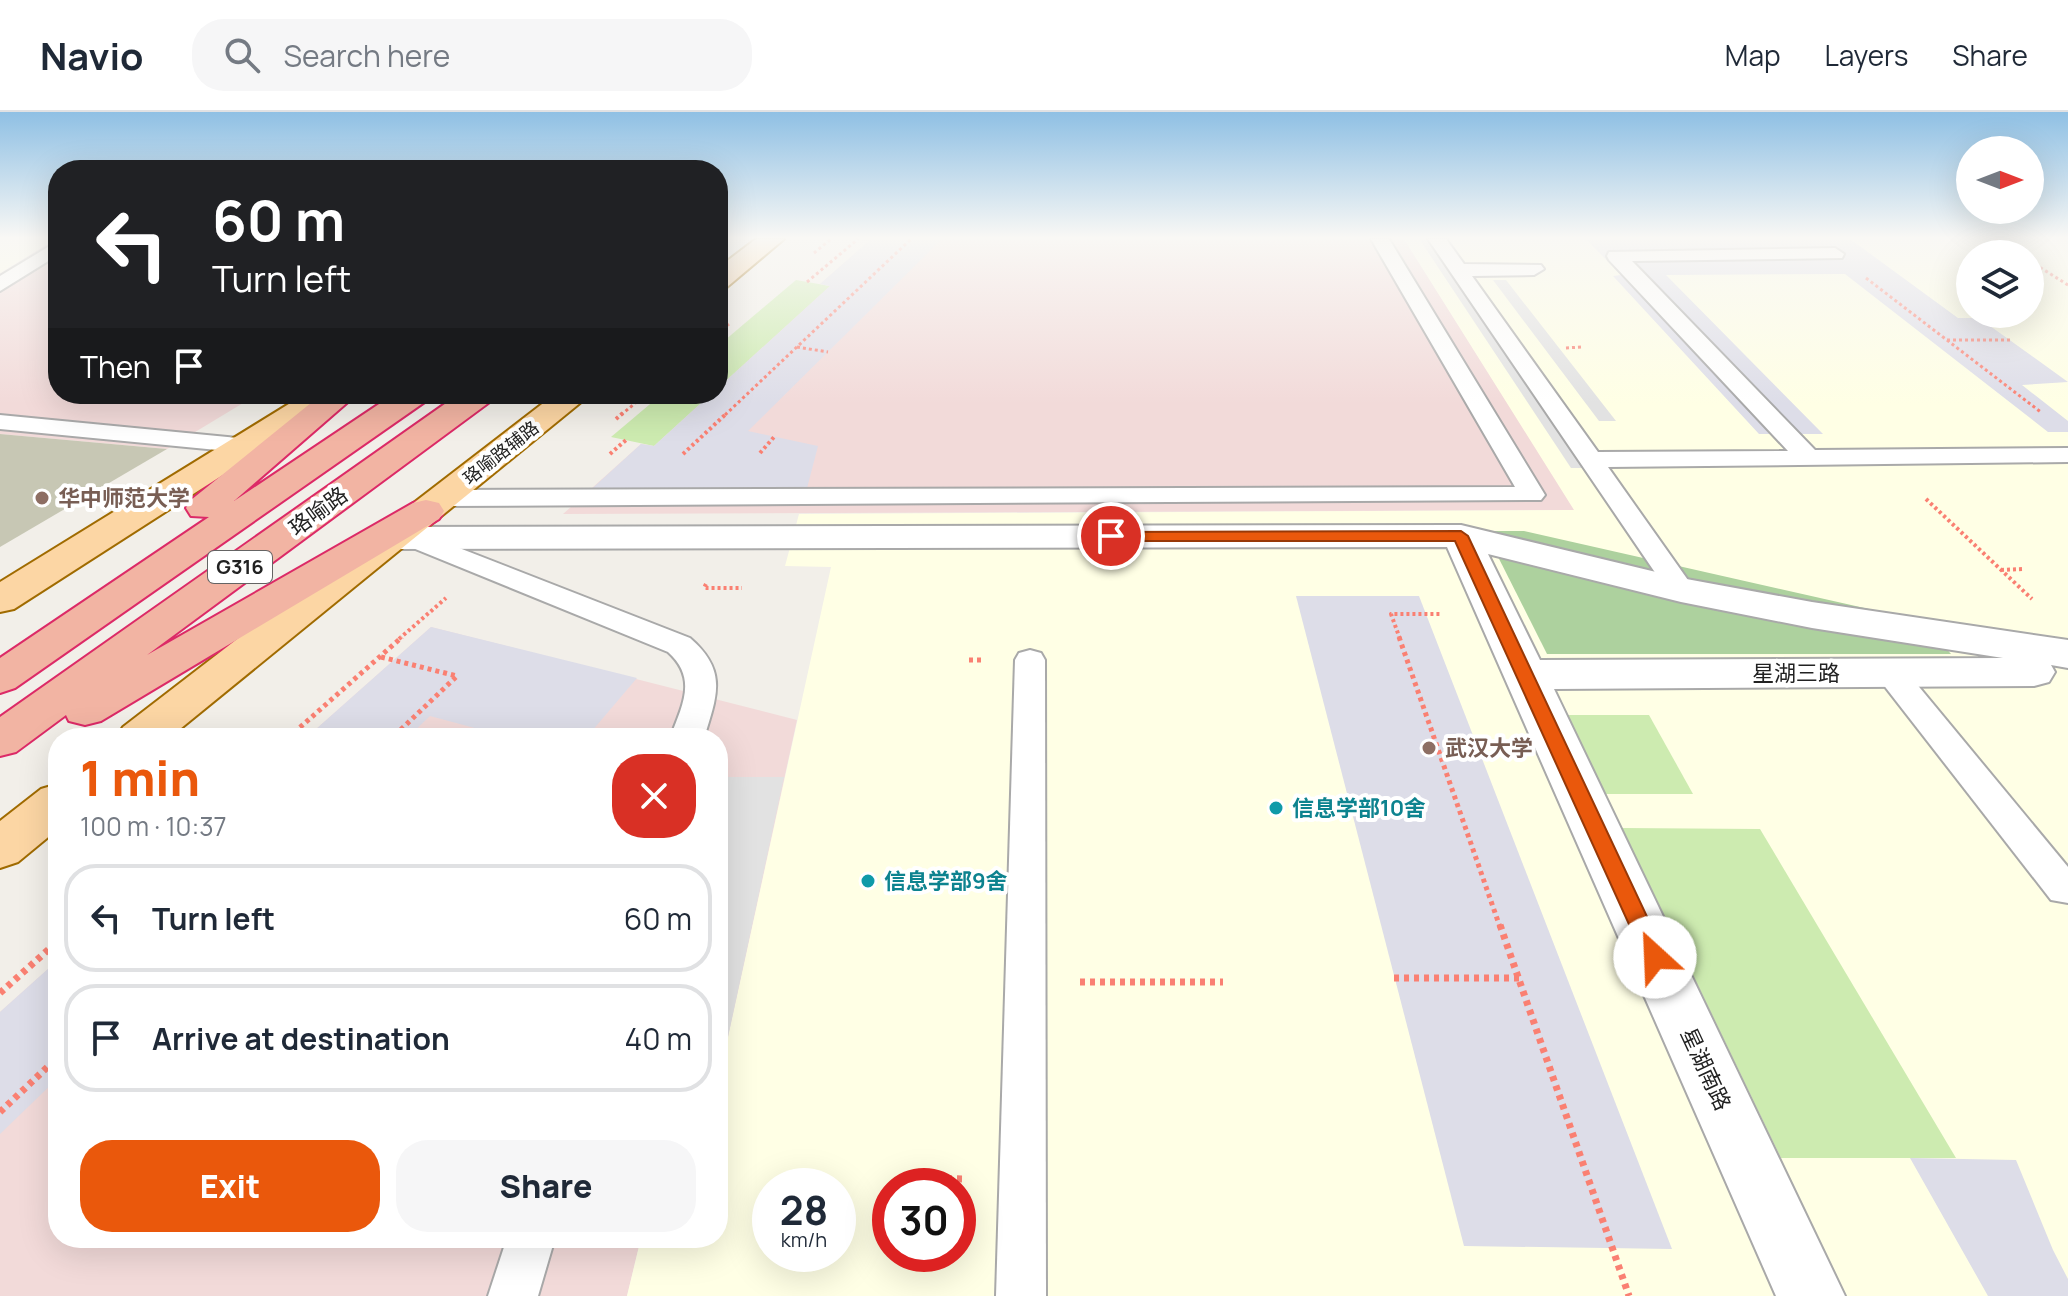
<!DOCTYPE html>
<meta charset="utf-8">
<style>
:root{--surface:#fff;--page:#f6f6f7;--text:#1f2937;--muted:#747a83;--line:#e0e1e3;--accent:#ea580c}
body{margin:0;font-family:Manrope,"Noto Sans SC",sans-serif;background:var(--page);color:var(--text);height:100vh;display:flex;flex-direction:column;font-size:30px;white-space:nowrap}
*{box-sizing:border-box;margin:0}
p{font-size:26px;color:var(--muted)}
.icon{flex:none;width:44px;height:44px;fill:none;stroke:currentColor;stroke-width:2;stroke-linecap:round;stroke-linejoin:round}
.map{position:relative;flex:1;overflow:hidden}
.details{position:absolute;left:48px;top:616px;width:680px;height:520px;display:flex;flex-direction:column;background:var(--surface);border-radius:32px;box-shadow:0 8px 32px #0002}
.details>*{flex:none}
.banner{position:absolute;left:48px;top:48px;width:680px;height:244px;border-radius:32px;box-shadow:0 8px 32px #0002;background:#202124;color:#fff;overflow:hidden}
.needle{width:52px;rotate:90deg}
.tools{position:absolute;left:1956px;top:24px;display:grid;gap:16px}
.tools a{display:grid;place-items:center;width:88px;height:88px;border-radius:50%;background:var(--surface);box-shadow:0 8px 32px #0002;font-size:40px}
.speed{position:absolute;left:752px;top:1056px;display:flex;gap:16px;font-size:40px;font-weight:700;text-align:center}
.speed>*{display:grid;place-content:center;width:104px;height:104px;border-radius:50%;background:var(--surface);box-shadow:0 8px 32px #0002;line-height:1}
.speed small{font-size:20px;font-weight:400}
.speed .limit{border:12px solid #d22;background:#fff;color:#111}
.pin{position:absolute;display:grid;place-items:center;width:68px;height:68px;color:#fff;margin:-34px;border:4px solid #fff;border-radius:50%;box-shadow:0 2px 8px #0007}
.me{position:absolute;width:88px;margin:-44px;rotate:335deg;stroke-linejoin:round;filter:drop-shadow(0 0 6px #0008)}
.turn{display:flex;align-items:center;gap:28px;height:168px;padding:0 32px;font-size:36px}
.turn .icon{width:104px;height:104px;stroke-width:2.5}
.turn b{display:block;font-size:56px;line-height:68px}
.then{display:flex;align-items:center;height:76px;padding:0 32px;background:#0003;gap:16px;font-size:30px}
.round{display:grid;place-items:center;flex:none;width:84px;height:84px;border-radius:32px;background:var(--page)}
.summary{display:flex;align-items:center;justify-content:space-between;height:136px;padding:0 32px}
h1{font-size:48px;font-weight:800;line-height:60px;color:var(--accent)}
.button{display:flex;gap:16px;margin-top:auto;padding:16px 32px}
.button a{flex:1;height:92px;border-radius:32px;background:var(--accent);color:#fff;font-size:32px;font-weight:800;line-height:92px;text-align:center}
.button a+a{background:var(--page);color:var(--text)}
ul{padding:0;list-style:none}
li{display:flex;align-items:center;gap:24px;height:108px;margin:0 16px 12px;padding:0 16px;border:4px solid var(--line);border-radius:32px}
li div{flex:1}
li b{display:block;font-size:30px}
li em{font-style:normal}
header{display:flex;align-items:center;gap:48px;box-sizing:border-box;height:112px;padding:0 40px;background:var(--surface);border-bottom:2px solid var(--line)}
header strong{font-size:38px}
nav{display:flex;gap:44px;margin-inline-start:auto;font-size:28px}
.search{width:560px;height:72px;background:var(--page);display:flex;align-items:center;gap:20px;box-sizing:border-box;padding:0 28px;border-radius:32px;color:var(--muted);font-size:30px}
.map>svg:first-child{display:block}
.commercial{fill:#f2dad9}
.education{fill:#ffffe5;fill-rule:evenodd}
.construction{fill:#c7c7b4}
.grass{fill:#cdebb0}
.forest{fill:#add19e}
.parking{fill:#e2e2e2}
.plaza{fill:#dddde8}
.lines{fill:none;stroke-linecap:round;stroke-linejoin:round}
.service-casing{stroke:#a9a9a9;stroke-width:4}
.minor-casing{stroke:#a9a9a9;stroke-width:4}
.primary-casing{stroke:#a06b00;stroke-width:4}
.trunk-casing{stroke:#dc2a67;stroke-width:4}
.path-far3{stroke:#fa8072;stroke-width:3;stroke-dasharray:3 3;stroke-linecap:butt}
.path-far2{stroke:#fa8072;stroke-width:4;stroke-dasharray:3 3;stroke-linecap:butt}
.path-far1{stroke:#fa8072;stroke-width:5;stroke-dasharray:4 4;stroke-linecap:butt}
.path{stroke:#fa8072;stroke-width:7;stroke-dasharray:5 5;stroke-linecap:butt}
.service{fill:#fff;fill-rule:evenodd}
.minor{fill:#fff;fill-rule:evenodd}
.primary{fill:#fcd6a4;fill-rule:evenodd}
.trunk{fill:#f2b4a3;fill-rule:evenodd}
.route{fill:#ea580c;stroke:#983908;stroke-width:2}
.education-dot{fill:#8d6e63;stroke:#fff;stroke-width:3}
.culture-dot{fill:#0f9aa8;stroke:#fff;stroke-width:3}
.labels{text-anchor:middle;stroke-width:8;stroke-linejoin:round;paint-order:stroke}
.far-street-label{font-size:18px;fill:#222;stroke:#fff}
.shield{fill:#fff;stroke:#646464;stroke-width:2}
.shield-label{font-size:20px;font-weight:bold;fill:#222}
.education-label{font-size:22px;font-weight:bold;fill:#785e54;stroke:#fff;text-anchor:start}
.street-label{font-size:22px;fill:#222;stroke:#fff}
.culture-label{font-size:22px;font-weight:bold;fill:#0d838f;stroke:#fff;text-anchor:start}
</style>
<header>
<strong>Navio</strong>
<div class="search"><svg class="icon" aria-label="search" viewBox="0 0 24 24"><circle cx="10" cy="10" r="6"/><path d="M15 15l6 6"/></svg>Search here</div>
<nav><a>Map</a><a>Layers</a><a>Share</a></nav>
</header>
<div class="map">
<svg width="2068" height="1184" viewBox="0 0 2068 1184">
<rect width="100%" height="100%" fill="#f2efe9"/>
<g class="commercial">
<polygon points="55,127 58,127 58,282 258,282 167,337 0,322 0,162"/>
<polygon points="855,127 1404,127 1575,398 563,402 641,332 654,334 711,282 718,282 718,276 829,173 820,172 869,129"/>
<polygon points="431,515 797,608 718,971 718,626 306,626"/>
<polygon points="58,848 58,1126 641,1126 627,1184 0,1184 0,900"/>
</g>
<g class="education">
<polygon points="0,127 55,127 0,161"/>
<path d="M1404,127h664v1057h-1441l14,-58h77v-155l113,-516 -46,-1 14,-52 775,-4zM1970,142h60v60h-60zM770,1074h68v68h-68zM890,1074h68v68h-68z"/>
</g>
<polygon class="construction" points="0,322 167,337 0,435"/>
<g class="grass">
<polygon points="796,168 830,174 718,276 718,234"/>
<polygon points="662,282 711,282 654,334 611,325"/>
<polygon points="1567,603 1649,603 1693,682 1605,682"/>
<polygon points="1622,716 1760,717 1956,1046 1781,1046"/>
</g>
<polygon class="forest" points="1485,419 1524,419 1922,509 1951,542 1547,542"/>
<g class="parking">
<polygon points="1420,128 1432,128 1587,356 1571,356"/>
<polygon points="1493,168 1506,168 1616,309 1599,309"/>
<polygon points="721,665 784,665 718,971 718,678"/>
</g>
<g class="plaza">
<polygon points="855,127 942,127 748,319 818,334 805,384 585,383 641,332 654,334 711,282 718,282 718,276 830,174 820,172 869,129"/>
<polygon points="1586,127 1850,127 1958,206 1979,206 2068,270 2022,273 2068,309 2068,320 2048,320 1845,162 1666,163 1823,322 1759,322 1613,164 1621,163"/>
<polygon points="1296,484 1419,484 1672,1137 1464,1134"/>
<polygon points="431,515 637,566 586,626 512,626 430,604 407,626 306,626"/>
<polygon points="58,848 58,966 0,1022 0,900"/>
<polygon points="1910,1046 2016,1048 2053,1138 2068,1167 2068,1184 1988,1184"/>
</g>
<g class="lines">
<defs>
<g id="service">
<polygon points="1371,127 1389,127 1545,383 1541,388 444,394 435,391 431,386 435,381 444,378 1515,375"/>
<polygon points="1428,127 1446,127 1464,152 1541,153 1544,157 1534,163 1472,164 1598,340 1788,339 1609,148 1607,144 1609,140 1835,136 1844,142 1842,146 1632,149 1815,338 2068,336 2068,350 1608,355 1695,478 1691,484 1681,487 1671,484"/>
<polygon points="58,129 58,143 0,179 0,164"/>
<polygon points="0,303 268,329 277,331 280,336 277,341 268,343 0,317"/>
<path d="M413,418l277,108c38,33 27,57 14,100h-34c12,-33 28,-59 -2,-86l-265,-108 -4,-6 4,-6z"/>
<polygon points="1030,538 1041,541 1045,548 1046,1184 996,1184 1015,548 1019,541"/>
<polygon points="1890,550 1901,553 2068,755 2068,791 2051,788 1879,567 1874,560 1879,553"/>
<polygon points="507,1126 555,1126 538,1184 488,1184"/>
</g>
<path id="minor" d="M1461,413l220,53 131,24 256,38v28l-17,-3 4,7 -6,10 -15,4 -480,3 291,607h-69l-329,-749 -1054,2 -13,-3 -6,-8 6,-8 13,-3zM1488,442l193,48 131,26 191,30 -463,2z"/>
<g id="primary">
<polygon points="756,127 784,127 727,175 718,177 718,156"/>
<polygon points="305,282 343,282 338,289 14,497 0,500 0,470"/>
<polygon points="555,282 591,282 169,626 116,626 123,615"/>
<polygon points="58,672 58,717 18,750 0,756 0,709 41,677"/>
</g>
<g id="trunk">
<polygon points="322,282 357,282 234,389 394,282 431,282 426,289 15,576 0,581 0,546 209,405 191,404 186,396 191,388"/>
<polygon points="459,282 496,282 491,289 147,543 413,391 426,388 439,391 444,399 439,407 101,609 85,613 69,609 66,603 16,640 0,644 0,605"/>
</g>
</defs>
<use href="#service" class="service-casing"/>
<use href="#minor" class="minor-casing"/>
<use href="#primary" class="primary-casing"/>
<use href="#trunk" class="trunk-casing"/>
<g class="path-far3">
<polyline points="1995,127 2014,139"/>
<polyline points="814,141 831,127"/>
<polyline points="1974,141 2017,141"/>
<polyline points="2030,149 2068,173"/>
<polyline points="1866,166 2042,301"/>
<polyline points="807,170 858,127"/>
<polyline points="718,221 729,212"/>
<polyline points="1947,228 2010,228"/>
<polyline points="797,235 828,240"/>
<polyline points="1566,236 1581,235"/>
<polyline points="621,303 646,282"/>
<polyline points="725,303 911,127"/>
</g>
<g class="path-far2">
<polyline points="616,307 623,301"/>
<polyline points="760,341 774,325"/>
<polyline points="610,342 626,328"/>
<polyline points="683,342 727,301"/>
<polyline points="1926,387 2032,487"/>
<polyline points="2001,458 2024,457"/>
<polyline points="706,472 704,476 742,476"/>
<polyline points="399,527 446,486"/>
<polyline points="1400,527 1391,502 1441,502"/>
</g>
<g class="path-far1">
<polyline points="1399,525 1500,815"/>
<polyline points="381,545 457,564 392,626"/>
<polyline points="969,548 981,548"/>
<polyline points="288,626 402,525"/>
</g>
<g class="path">
<polyline points="1500,813 1629,1184"/>
<polyline points="1394,866 1520,866"/>
<polyline points="1080,870 1223,870"/>
<polyline points="0,881 58,829"/>
<polyline points="0,1000 58,945"/>
<polyline points="907,1066 966,1067"/>
</g>
<use href="#service" class="service"/>
<use href="#minor" class="minor"/>
<use href="#primary" class="primary"/>
<use href="#trunk" class="trunk"/>
</g>
<linearGradient id="sky" x2="0" y2="1"><stop stop-color="#8fc0e4"/><stop offset="0.43" stop-color="#f9f8f5"/><stop offset="1" stop-color="#f9f8f5" stop-opacity="0"/></linearGradient>
<rect width="2068" height="292" fill="url(#sky)"/>
<polygon class="route" points="1461,419 1468,424 1666,845 1663,852 1655,855 1647,852 1455,429 1111,429 1103,424 1111,420"/>
<g class="education-dot">
<circle cx="42" cy="386" r="8"/>
<circle cx="1429" cy="636" r="8"/>
</g>
<g class="culture-dot">
<circle cx="1276" cy="696" r="8"/>
<circle cx="868" cy="769" r="8"/>
</g>
<g class="labels">
<g class="far-street-label">
<text transform="translate(501 341) rotate(-38)" y="6">珞喻路辅路</text>
</g>
<rect class="shield" x="208" y="439" width="64" height="32" rx="6"/>
<g class="shield-label">
<text x="240" y="462">G316</text>
</g>
<g class="education-label">
<text x="58" y="394">华中师范大学</text>
<text x="1445" y="644">武汉大学</text>
</g>
<g class="street-label">
<text transform="translate(318 399) rotate(-36)" y="8">珞喻路</text>
<text x="1796" y="569">星湖三路</text>
<text transform="translate(1706 957) rotate(65)" y="8">星湖南路</text>
</g>
<g class="culture-label">
<text x="1292" y="704">信息学部10舍</text>
<text x="884" y="777">信息学部9舍</text>
</g>
</g>
</svg>
<div class="tools">
<a><svg class="needle" viewBox="-14 -14 28 28"><path d="M0-13l5 13h-10z" fill="#e53935"/><path d="M0 13l5-13h-10z" fill="#747a83"/></svg></a>
<a><svg class="icon" aria-label="layers" viewBox="0 0 24 24"><path d="M12 4l9 5-9 5-9-5zM3 14l9 5 9-5"/></svg></a>
</div>
<div class="speed"><div>28<small>km/h</small></div><div class="limit">30</div></div>
<div class="pin" style="left:1111px;top:424px;background:#d93025"><svg class="icon" aria-label="arrive" viewBox="0 0 24 24"><path d="M6 21V4h12l-3 4 3 4H6"/></svg></div>
<svg class="me" style="left:1655px;top:845px" viewBox="-20 -20 40 40"><circle r="19" fill="#fff"/><path d="M0-13L10 11 0 6-10 11z" fill="#ea580c"/></svg>
<div class="banner">
<div class="turn"><svg class="icon" aria-label="left" viewBox="0 0 24 24"><path d="M17 20v-9H6M10 6l-5 5 5 5"/></svg><div><b>60 m</b>Turn left</div></div>
<div class="then">Then<svg class="icon" aria-label="arrive" viewBox="0 0 24 24"><path d="M6 21V4h12l-3 4 3 4H6"/></svg></div>
</div>
<section class="details">
<div class="summary"><div><h1>1 min</h1><p>100 m · 10:37</p></div><a class="round" style="background:#d93025;color:#fff"><svg class="icon" aria-label="close" viewBox="0 0 24 24"><path d="M6 6l12 12M18 6L6 18"/></svg></a></div>
<ul>
<li><svg class="icon" aria-label="left" viewBox="0 0 24 24"><path d="M17 20v-9H6M10 6l-5 5 5 5"/></svg><div><b>Turn left</b></div><em>60 m</em></li>
<li><svg class="icon" aria-label="arrive" viewBox="0 0 24 24"><path d="M6 21V4h12l-3 4 3 4H6"/></svg><div><b>Arrive at destination</b></div><em>40 m</em></li>
</ul>
<div class="button"><a>Exit</a><a>Share</a></div>
</section>
</div>
